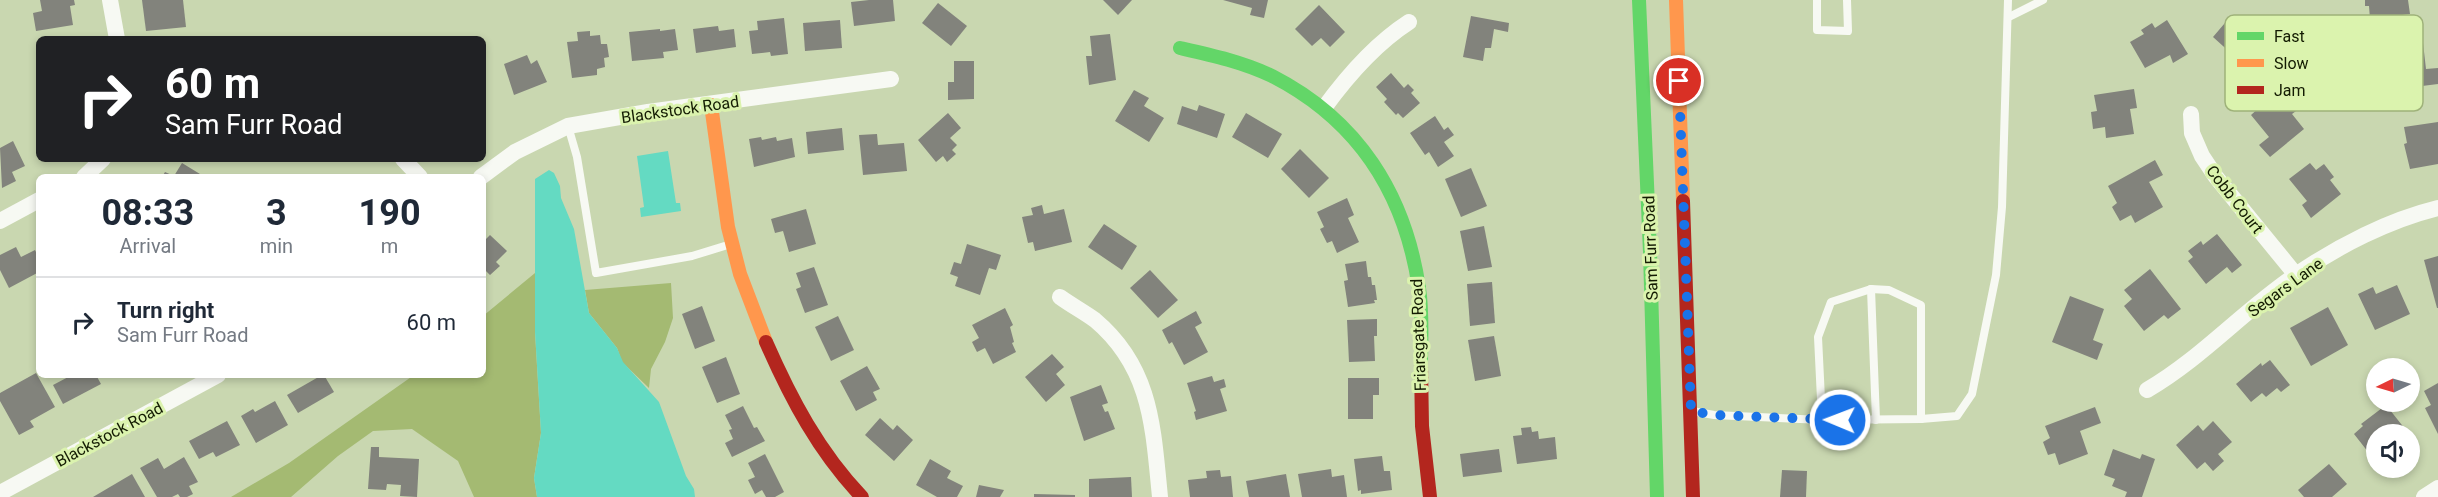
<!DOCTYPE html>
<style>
:root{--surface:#fff;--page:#f6f6f7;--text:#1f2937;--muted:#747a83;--line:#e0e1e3}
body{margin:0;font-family:Roboto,sans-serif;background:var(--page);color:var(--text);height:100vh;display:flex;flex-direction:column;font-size:22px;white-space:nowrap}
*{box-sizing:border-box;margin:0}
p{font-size:20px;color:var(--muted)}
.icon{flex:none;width:33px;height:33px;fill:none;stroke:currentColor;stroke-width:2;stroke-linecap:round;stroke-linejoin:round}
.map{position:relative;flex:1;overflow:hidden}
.panel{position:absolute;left:36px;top:174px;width:450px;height:204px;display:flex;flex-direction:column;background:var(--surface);border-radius:9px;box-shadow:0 3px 9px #0003}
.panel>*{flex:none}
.banner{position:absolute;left:36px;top:36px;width:450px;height:126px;border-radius:9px;box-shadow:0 3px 9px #0003;background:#202124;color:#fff;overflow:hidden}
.needle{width:39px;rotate:265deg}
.controls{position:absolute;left:2366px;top:358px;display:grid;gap:12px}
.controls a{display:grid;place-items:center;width:54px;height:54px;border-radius:50%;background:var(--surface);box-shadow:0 3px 9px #0003;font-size:30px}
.pin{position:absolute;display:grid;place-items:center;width:51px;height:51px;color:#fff;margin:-26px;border:3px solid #fff;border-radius:50%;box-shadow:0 2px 6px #0007}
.me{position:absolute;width:66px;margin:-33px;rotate:271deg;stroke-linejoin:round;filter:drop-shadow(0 0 4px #0008)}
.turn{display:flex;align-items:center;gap:21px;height:126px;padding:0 30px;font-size:27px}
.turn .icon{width:78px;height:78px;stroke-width:2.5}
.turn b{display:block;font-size:42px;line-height:51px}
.eta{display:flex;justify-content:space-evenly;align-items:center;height:102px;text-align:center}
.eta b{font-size:36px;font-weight:700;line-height:42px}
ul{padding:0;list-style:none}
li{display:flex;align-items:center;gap:18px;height:90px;padding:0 30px;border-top:2px solid var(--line)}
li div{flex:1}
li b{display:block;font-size:22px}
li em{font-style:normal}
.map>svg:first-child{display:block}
.forest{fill:#a4ba72}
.water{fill:#64dac2}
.building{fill:#82837c}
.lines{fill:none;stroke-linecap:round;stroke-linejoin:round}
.lane{stroke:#f7f9f3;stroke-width:8}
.street{stroke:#f7f9f3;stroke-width:16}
.fast{stroke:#63d668;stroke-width:14}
.slow{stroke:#ff974d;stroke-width:14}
.jam{stroke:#b3261e;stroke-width:14}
.route{stroke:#1a73e8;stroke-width:10;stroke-dasharray:0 18}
.labels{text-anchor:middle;stroke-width:6;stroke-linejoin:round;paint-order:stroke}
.street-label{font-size:16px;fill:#131b02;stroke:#dbf3ae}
.key{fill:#dbf3ae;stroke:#9fb27a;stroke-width:1.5}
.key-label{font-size:16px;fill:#131b02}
</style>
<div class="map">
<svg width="2438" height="497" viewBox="0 0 2438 497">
<rect width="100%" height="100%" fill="#c9d7b0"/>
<g class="forest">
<polygon points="535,273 535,332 541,433 534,478 537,497 474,497 458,461 412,429 373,431 338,456 291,497 231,497 289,463 414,375 483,375 483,316"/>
<polygon points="671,283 673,318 665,342 651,369 649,388 622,362 617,348 589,313 585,290"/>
</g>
<g class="water">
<polygon points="668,151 676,203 680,203 681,211 641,217 640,208 644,207 637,156"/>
<polygon points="549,170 554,173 560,186 561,198 574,229 589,313 617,348 623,362 659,402 686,476 694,489 695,497 537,497 534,478 541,433 535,332 535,179"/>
</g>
<g class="building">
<polygon points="40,0 74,0 75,5 70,6 73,25 36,31 33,13 42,11"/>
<polygon points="142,0 183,0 186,27 146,31"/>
<polygon points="869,0 893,0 895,21 854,26 851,2"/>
<polygon points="1103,0 1132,0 1118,15"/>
<polygon points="1223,0 1268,0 1264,18 1250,15 1252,8"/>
<polygon points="2365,0 2408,0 2410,14 2370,19 2369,6 2365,6"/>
<polygon points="938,3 967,26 951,46 922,23"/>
<polygon points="1319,5 1345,32 1330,47 1321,38 1312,46 1295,29"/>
<polygon points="1471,16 1509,23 1508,32 1494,29 1491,48 1485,48 1483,61 1463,57"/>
<polygon points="2230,17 2239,24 2245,17 2257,27 2260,24 2271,34 2236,74 2225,65 2233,55 2213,37"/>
<polygon points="784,18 788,54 771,56 770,52 752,54 749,31 758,30 757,21"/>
<polygon points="840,20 842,48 805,51 803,23"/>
<polygon points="2167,20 2188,54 2173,63 2170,55 2145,68 2130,42 2144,34 2141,30 2152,23 2155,28"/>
<polygon points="718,26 719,31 734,29 736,47 696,53 693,29"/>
<polygon points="660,29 660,31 675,29 678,50 663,52 664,58 632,61 629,32"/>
<polygon points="590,31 590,36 600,35 601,44 607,44 609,57 604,58 605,67 597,69 597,75 572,78 567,42 578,41 577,32"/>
<polygon points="1110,34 1116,80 1089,85 1086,56 1092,56 1090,36"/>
<polygon points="2423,43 2426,69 2438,68 2438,84 2398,89 2396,73 2392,73 2390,58 2396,57 2395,46"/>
<polygon points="527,55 531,64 537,60 547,82 514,95 504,64"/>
<polygon points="954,61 974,61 974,99 948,100 948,82 954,82"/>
<polygon points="1391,73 1404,88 1408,84 1414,90 1411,93 1420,103 1403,118 1398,113 1396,115 1384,102 1387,99 1376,87"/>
<polygon points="2134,89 2137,108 2130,109 2134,134 2106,138 2105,127 2093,129 2091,112 2097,111 2094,95"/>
<polygon points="1134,90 1149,98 1144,106 1164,118 1149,142 1115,121"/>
<polygon points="2271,97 2279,107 2287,100 2296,111 2292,114 2304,129 2270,157 2259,145 2269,137 2251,115"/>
<polygon points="1199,105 1225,114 1217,138 1177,124 1182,106 1197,111"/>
<polygon points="948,113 961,128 950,138 957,145 952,150 956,154 947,162 943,156 936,162 918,140"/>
<polygon points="1246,113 1282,134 1268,158 1232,137"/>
<polygon points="1435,116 1444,130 1448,127 1454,135 1444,142 1454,156 1438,167 1429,152 1425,155 1410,133"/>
<polygon points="2438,122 2438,164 2410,169 2404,144 2407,143 2404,127"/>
<polygon points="842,128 844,150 808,154 806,132"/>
<polygon points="877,134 878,145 904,143 907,171 863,175 859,135"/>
<polygon points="761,137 762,140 776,137 777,141 792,138 795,157 754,167 749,139"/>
<polygon points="13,141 25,166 12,172 16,181 2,188 0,148"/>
<polygon points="1300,149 1329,178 1309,198 1281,169"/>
<polygon points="2155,160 2163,175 2149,182 2163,207 2135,223 2131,215 2120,221 2112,207 2117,203 2108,186"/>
<polygon points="182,163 200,174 198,177 162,177 165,172 174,176"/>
<polygon points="2310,163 2316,170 2324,164 2334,177 2330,180 2341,194 2311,218 2302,205 2307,201 2289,179"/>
<polygon points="1471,168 1487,206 1461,217 1445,179"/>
<polygon points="1347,198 1354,215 1348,218 1359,242 1337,253 1332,241 1327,243 1320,229 1324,227 1317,212"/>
<polygon points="1042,205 1044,214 1064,209 1072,242 1035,251 1033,242 1028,243 1022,217 1033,215 1031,208"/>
<polygon points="806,209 816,244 789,252 783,231 775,233 771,219"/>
<polygon points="1104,224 1137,246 1122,270 1088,247"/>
<polygon points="1484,226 1492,267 1468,271 1460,231"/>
<polygon points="2217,234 2242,265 2232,273 2227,267 2206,284 2188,261 2193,257 2188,251 2201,241 2203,245"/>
<polygon points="490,235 507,251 496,262 500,266 490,275 483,268 483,242"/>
<polygon points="967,244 1001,255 996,270 989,268 980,295 955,286 958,277 950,274 954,262 961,264"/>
<polygon points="16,247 21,257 35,250 39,258 39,272 9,288 0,270 0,255"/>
<polygon points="2438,256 2438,308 2437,308 2424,260"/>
<polygon points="1366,261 1368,277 1371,277 1372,285 1375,285 1377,300 1374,300 1375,303 1348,307 1344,281 1348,280 1345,264"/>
<polygon points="814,267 828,305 805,313 796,289 801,287 796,273"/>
<polygon points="2150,269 2181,309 2168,319 2164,315 2144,331 2124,306 2132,299 2124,290"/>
<polygon points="1150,270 1178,300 1158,318 1130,288"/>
<polygon points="1492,282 1495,323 1470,326 1467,284"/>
<polygon points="2397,285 2410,314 2375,330 2358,294 2373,287 2376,294"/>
<polygon points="2070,296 2104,309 2093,340 2103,344 2097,360 2052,342"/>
<polygon points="702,306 715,341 695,349 682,314"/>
<polygon points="2328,307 2348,345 2311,366 2290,328"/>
<polygon points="1005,308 1013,325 1010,327 1014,342 1012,343 1016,352 993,364 985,348 977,352 972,342 979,338 972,325"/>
<polygon points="1196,311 1202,323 1195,327 1208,352 1184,365 1172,342 1169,344 1162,330"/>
<polygon points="838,316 854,350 831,361 815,327"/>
<polygon points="1377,319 1377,336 1374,336 1375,361 1349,362 1347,320"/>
<polygon points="1494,336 1501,376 1475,381 1468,340"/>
<polygon points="1052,354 1064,367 1056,374 1065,385 1046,402 1025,377"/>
<polygon points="726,357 740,394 717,403 702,367"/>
<polygon points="2270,360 2290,385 2281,392 2277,388 2266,397 2262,393 2251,402 2236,384 2261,363 2262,366"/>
<polygon points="867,366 880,389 873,392 877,400 856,411 840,381"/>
<polygon points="36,373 55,407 30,421 34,427 19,435 0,401 0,393"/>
<polygon points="72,375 96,375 101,384 63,404 53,385"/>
<polygon points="322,375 324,375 334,392 298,413 287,395"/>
<polygon points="1212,376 1214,382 1224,379 1226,387 1220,389 1227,411 1196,420 1194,412 1196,411 1187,383"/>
<polygon points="1348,378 1379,378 1379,395 1373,395 1373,419 1348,419"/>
<polygon points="2438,383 2438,434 2425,408 2431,405 2424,391"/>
<polygon points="1101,385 1108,403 1102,405 1105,412 1108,411 1115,429 1084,441 1070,397"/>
<polygon points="275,401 288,425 256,443 241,416 253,409 255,412"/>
<polygon points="2386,405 2413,439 2409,442 2409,435 2376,435 2376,462 2354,434 2363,426 2361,424"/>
<polygon points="743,406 754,428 757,427 765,441 732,457 725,443 733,439 729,430 732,429 725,415"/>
<polygon points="2095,407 2101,423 2080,431 2088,454 2059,465 2055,453 2048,455 2043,442 2050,438 2045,426"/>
<polygon points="880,418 893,430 897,425 913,440 894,461 865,435"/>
<polygon points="227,421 240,445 216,457 213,452 199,459 189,441"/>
<polygon points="2213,421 2232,442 2218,454 2224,461 2213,471 2205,462 2197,469 2176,445 2198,425 2203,431"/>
<polygon points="1531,427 1532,432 1538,431 1539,439 1555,437 1557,459 1517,464 1513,436 1522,435 1521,428"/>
<polygon points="371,447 379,447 379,457 419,459 417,497 400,496 401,485 387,484 386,490 368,489"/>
<polygon points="1499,449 1502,472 1463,477 1460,454"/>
<polygon points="2113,449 2140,459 2142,454 2155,459 2142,497 2125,497 2127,492 2112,486 2115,479 2104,475"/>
<polygon points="765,454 784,492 775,497 766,497 762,490 755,494 748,480 755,477 748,463"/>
<polygon points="1382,456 1384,471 1390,471 1392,490 1361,494 1361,490 1358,491 1354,459"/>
<polygon points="184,457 198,482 189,486 193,494 187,497 180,497 178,494 172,497 157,497 140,468 158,458 164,469"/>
<polygon points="930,459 951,471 947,478 963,486 957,497 937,497 916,485"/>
<polygon points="2329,464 2347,484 2332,497 2304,497 2298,490"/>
<polygon points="1331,469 1332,477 1344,475 1347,497 1302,497 1298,474"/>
<polygon points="1220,470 1221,477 1231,476 1233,497 1190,497 1188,480 1207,478 1206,471"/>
<polygon points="1782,470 1807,471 1806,497 1780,497"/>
<polygon points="132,474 145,497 93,497"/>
<polygon points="1286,474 1290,497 1249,497 1246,481"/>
<polygon points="1131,477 1132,497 1089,497 1089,479"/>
<polygon points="979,485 1004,490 1000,497 976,497"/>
<polygon points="1034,494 1075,495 1075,497 1034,497"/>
</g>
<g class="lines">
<g class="lane">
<polyline points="1817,0 1817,30 1848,31 1847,0"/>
<polyline points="2009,17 2043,0"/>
<polyline points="568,126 577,157 596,273 692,256 731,244"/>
<polyline points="1871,289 1876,420"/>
<polyline points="1692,411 1714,415 1822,420 1818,337 1831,302 1871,289 1889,290 1921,305 1921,419 1822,420"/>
<polyline points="1921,419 1957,416 1972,394 1996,275 2002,207 2008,0"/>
</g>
<g class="street">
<polyline points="110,0 117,39"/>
<path d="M1324,108c24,-33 51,-64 85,-86"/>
<polyline points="2191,114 2192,133 2202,156 2216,177 2296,275"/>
<polyline points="403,159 420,177"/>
<polyline points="84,177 103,159"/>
<polyline points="481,177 515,152 568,126 648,112 891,79"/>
<polyline points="0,221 39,200"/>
<path d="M1060,297c11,8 24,15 35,23 57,48 58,108 65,177"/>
<path d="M2147,390c55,-32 97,-80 149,-115 42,-29 93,-55 142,-67"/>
<polyline points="0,493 218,375"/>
<polyline points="2424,497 2438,488"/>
</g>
<g class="fast">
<polyline points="1639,0 1650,252 1657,497"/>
<path d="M1180,48c31,7 63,14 92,28 86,44 133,118 147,212 4,26 2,53 2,78"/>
</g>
<g class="slow">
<polyline points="1676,0 1683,201"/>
<polyline points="711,105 728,227 740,274 766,342"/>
</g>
<g class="jam">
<polyline points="1683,201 1693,497"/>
<path d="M766,342c25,57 53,110 96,155"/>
<polyline points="1421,366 1422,426 1430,497"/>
</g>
</g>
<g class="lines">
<polyline class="route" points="1679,81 1691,411 1714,415 1840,420"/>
</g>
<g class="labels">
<g class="street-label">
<text transform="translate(680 109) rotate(-8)" y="6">Blackstock Road</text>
<text transform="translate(2235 199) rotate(52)" y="6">Cobb Court</text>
<text transform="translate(1650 248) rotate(-92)" y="6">Sam Furr Road</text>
<text transform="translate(2285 287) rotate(-36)" y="6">Segars Lane</text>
<text transform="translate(1418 335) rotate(-92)" y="6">Friarsgate Road</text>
<text transform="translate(109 434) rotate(-28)" y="6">Blackstock Road</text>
</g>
</g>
<rect x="2225" y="15" width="198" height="96" rx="9" class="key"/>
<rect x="2237" y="32" width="27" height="8" fill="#63d668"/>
<rect x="2237" y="59" width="27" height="8" fill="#ff974d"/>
<rect x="2237" y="86" width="27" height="8" fill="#b3261e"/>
<g class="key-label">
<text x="2274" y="42">Fast</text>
<text x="2274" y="69">Slow</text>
<text x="2274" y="96">Jam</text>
</g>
</svg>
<div class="controls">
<a><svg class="needle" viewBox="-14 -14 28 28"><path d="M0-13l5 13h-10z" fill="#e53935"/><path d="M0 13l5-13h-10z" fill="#747a83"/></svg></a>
<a><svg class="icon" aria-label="sound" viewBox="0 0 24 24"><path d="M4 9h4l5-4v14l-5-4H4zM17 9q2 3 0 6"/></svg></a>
</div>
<div class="pin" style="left:1679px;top:81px;background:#d93025"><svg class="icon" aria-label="arrive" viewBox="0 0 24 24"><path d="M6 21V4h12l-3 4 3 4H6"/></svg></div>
<svg class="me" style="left:1840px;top:420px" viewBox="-20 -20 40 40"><circle r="17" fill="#1a73e8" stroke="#fff" stroke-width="3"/><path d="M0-11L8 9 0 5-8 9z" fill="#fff"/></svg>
<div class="banner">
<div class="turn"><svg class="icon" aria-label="right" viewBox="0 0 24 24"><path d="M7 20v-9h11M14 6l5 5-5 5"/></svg><div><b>60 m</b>Sam Furr Road</div></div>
</div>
<section class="panel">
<div class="eta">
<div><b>08:33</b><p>Arrival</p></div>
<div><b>3</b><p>min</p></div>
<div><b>190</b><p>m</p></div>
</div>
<ul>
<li><svg class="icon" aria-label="right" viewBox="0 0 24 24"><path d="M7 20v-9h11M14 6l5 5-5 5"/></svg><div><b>Turn right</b><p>Sam Furr Road</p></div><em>60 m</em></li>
</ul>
</section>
</div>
